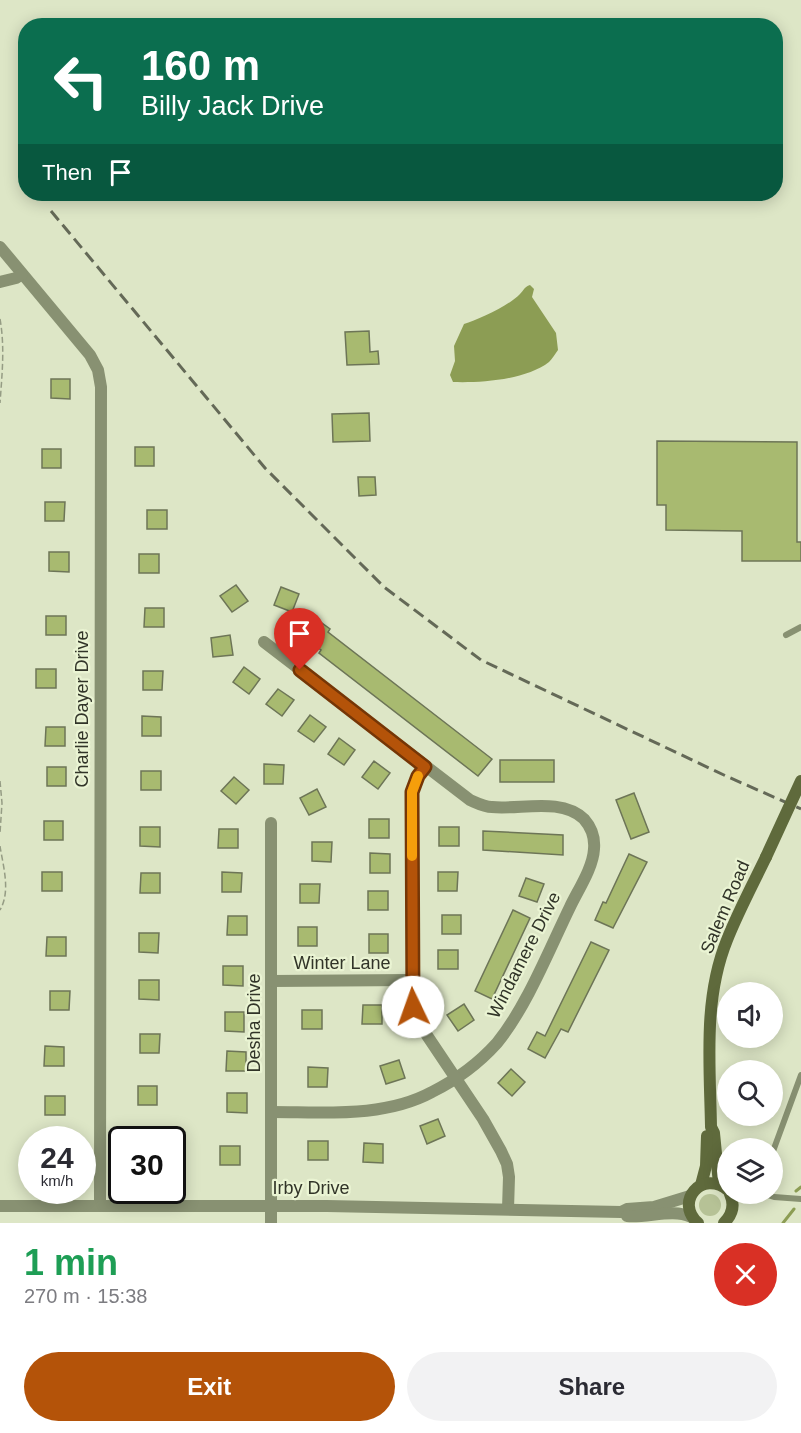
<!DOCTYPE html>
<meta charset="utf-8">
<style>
:root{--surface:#fff;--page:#f2f2f3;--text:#2b2b33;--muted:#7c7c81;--accent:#b45309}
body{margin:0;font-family:Helvetica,sans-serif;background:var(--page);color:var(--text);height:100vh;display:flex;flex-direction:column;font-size:22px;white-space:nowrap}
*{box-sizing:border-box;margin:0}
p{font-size:20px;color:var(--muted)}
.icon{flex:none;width:33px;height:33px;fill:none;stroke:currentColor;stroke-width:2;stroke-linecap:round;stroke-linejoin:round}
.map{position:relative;height:1223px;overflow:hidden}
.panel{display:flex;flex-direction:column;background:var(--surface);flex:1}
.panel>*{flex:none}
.guide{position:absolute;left:18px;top:18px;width:765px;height:183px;border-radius:24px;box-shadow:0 3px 15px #0003;background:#0b6e4f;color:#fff;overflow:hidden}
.tools{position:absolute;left:717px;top:982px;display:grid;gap:12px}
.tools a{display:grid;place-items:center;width:66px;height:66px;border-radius:50%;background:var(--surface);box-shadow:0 3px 15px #0003;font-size:30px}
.speed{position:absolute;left:18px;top:1126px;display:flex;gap:12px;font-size:30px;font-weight:700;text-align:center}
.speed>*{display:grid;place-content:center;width:78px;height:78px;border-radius:50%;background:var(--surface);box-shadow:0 3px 15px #0003;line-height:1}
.speed small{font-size:15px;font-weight:400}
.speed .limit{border:3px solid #111;border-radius:9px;background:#fff;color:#111}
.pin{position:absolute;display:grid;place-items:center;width:51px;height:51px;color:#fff;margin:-62px -26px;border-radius:50% 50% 50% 0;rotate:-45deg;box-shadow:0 0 6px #0007}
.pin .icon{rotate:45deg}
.me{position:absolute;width:66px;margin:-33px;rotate:357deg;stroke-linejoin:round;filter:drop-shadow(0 0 4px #0008)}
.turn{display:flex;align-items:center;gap:21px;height:126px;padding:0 24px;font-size:27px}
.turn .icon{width:78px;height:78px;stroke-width:2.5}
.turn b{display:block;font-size:42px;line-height:51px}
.then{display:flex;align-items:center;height:57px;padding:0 24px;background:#0003;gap:12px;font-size:22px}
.round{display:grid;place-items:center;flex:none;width:63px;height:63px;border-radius:32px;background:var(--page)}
.headline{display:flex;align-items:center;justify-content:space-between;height:102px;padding:0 24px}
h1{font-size:36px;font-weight:700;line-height:45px;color:#1e9e55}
.button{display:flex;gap:12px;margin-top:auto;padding:12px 24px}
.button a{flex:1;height:69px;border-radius:36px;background:var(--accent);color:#fff;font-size:24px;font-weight:700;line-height:69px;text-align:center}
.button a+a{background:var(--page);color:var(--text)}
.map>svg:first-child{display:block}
.green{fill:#b6c296}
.water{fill:#8c9d54}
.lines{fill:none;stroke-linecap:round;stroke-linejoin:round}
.stream{stroke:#8c9d54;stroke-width:3}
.building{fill:#a8ba70;stroke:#6d7557;stroke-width:1.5}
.path{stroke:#959c84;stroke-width:1.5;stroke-dasharray:6 3;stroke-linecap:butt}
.service{stroke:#889172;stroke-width:6}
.minor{stroke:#889172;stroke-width:12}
.tertiary{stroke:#889172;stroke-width:12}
.secondary{stroke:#5f6a3c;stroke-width:12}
.rail{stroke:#646957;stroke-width:3;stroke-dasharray:12 6;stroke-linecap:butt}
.secondary-bridge{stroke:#5f6a3c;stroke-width:12}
.route-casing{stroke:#753606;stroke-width:15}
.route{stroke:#b45309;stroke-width:10}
.slow{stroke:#f59e0b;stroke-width:10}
.labels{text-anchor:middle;stroke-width:4.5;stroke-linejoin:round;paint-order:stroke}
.street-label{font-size:18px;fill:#313428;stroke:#eaf4d3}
</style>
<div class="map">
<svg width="801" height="1223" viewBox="0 0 801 1223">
<rect width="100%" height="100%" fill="#dde6c6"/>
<circle class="green" cx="710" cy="1205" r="11"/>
<path class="water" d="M530,285l4,4 -2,8 24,36 2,17c-3,4 -6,9 -9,12 -23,18 -69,21 -96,20l-3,-7 5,-14 -1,-15 10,-22c14,-4 46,-19 56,-30 4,-4 4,-7 10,-9z"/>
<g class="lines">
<g class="stream">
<polyline points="796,1191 801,1187"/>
<polyline points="783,1223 794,1209"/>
</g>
</g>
<g class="building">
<polygon points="369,331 370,352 378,351 379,364 347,365 345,332"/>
<polygon points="51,379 70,379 70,399 51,398"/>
<polygon points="369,413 370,441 333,442 332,414"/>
<polygon points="657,441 797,442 797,542 801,542 801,561 742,561 742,531 666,530 666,505 657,505"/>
<rect x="135" y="447" width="19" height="19"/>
<rect x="42" y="449" width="19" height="19"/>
<polygon points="358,477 375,477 376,495 359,496"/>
<polygon points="45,502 65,502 64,521 45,521"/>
<rect x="147" y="510" width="20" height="19"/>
<polygon points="49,552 69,552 69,572 49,571"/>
<rect x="139" y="554" width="20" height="19"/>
<polygon points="236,585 248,601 232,612 220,596"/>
<polygon points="281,587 299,594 292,612 274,605"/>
<polygon points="145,608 164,608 164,627 144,627"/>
<polygon points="311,615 330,629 328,632 492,759 478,776 319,653 321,650 297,633"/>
<rect x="46" y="616" width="20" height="19"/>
<polygon points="230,635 233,655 213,657 211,638"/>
<polygon points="244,667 260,679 249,694 233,682"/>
<rect x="36" y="669" width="20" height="19"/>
<polygon points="143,671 163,671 162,690 143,690"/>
<polygon points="278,689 294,700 282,716 266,704"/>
<polygon points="310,715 326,727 314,742 298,731"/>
<polygon points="142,716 161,717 161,736 142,736"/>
<polygon points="46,727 65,727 65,746 45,746"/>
<polygon points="339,738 355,750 344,765 328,754"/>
<rect x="500" y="760" width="54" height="22"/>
<polygon points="374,761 390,773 378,789 362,777"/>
<polygon points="264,764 284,765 283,784 264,784"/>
<rect x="47" y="767" width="19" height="19"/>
<rect x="141" y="771" width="20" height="19"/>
<polygon points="234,777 249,790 236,804 221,791"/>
<polygon points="317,789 326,807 309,815 300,798"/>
<polygon points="634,793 649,832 631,839 616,800"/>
<rect x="369" y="819" width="20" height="19"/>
<rect x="44" y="821" width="19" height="19"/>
<polygon points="140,827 160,827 160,847 140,846"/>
<rect x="439" y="827" width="20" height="19"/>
<polygon points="219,829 238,829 238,848 218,848"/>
<polygon points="483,831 563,835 563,855 483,850"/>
<polygon points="312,842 332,842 331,862 312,861"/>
<polygon points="370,853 390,854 390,873 370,873"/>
<polygon points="629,854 647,862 613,928 595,920 603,902 606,903"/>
<rect x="42" y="872" width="20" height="19"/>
<polygon points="222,872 242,873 241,892 222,892"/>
<polygon points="438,872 458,872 457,891 438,891"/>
<polygon points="141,873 160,873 160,893 140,893"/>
<polygon points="526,878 544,884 537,902 519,896"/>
<polygon points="300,884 320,884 319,903 300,903"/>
<rect x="368" y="891" width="20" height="19"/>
<polygon points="513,910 530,918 492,999 475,991"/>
<rect x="442" y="915" width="19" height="19"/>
<polygon points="228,916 247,916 247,935 227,935"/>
<rect x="298" y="927" width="19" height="19"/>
<polygon points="139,933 159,933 158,953 139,952"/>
<rect x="369" y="934" width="19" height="19"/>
<polygon points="47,937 66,937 66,956 46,956"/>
<polygon points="591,942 609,950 568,1032 561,1029 545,1058 528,1049 537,1032 545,1036"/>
<rect x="438" y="950" width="20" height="19"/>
<polygon points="223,966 243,966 243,986 223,985"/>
<polygon points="139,980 159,980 159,1000 139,999"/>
<polygon points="50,991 70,991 69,1010 50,1010"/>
<polygon points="464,1004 474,1020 458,1031 447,1015"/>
<polygon points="363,1005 382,1005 382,1024 362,1024"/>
<rect x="302" y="1010" width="20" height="19"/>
<polygon points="225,1012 244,1012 244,1032 225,1031"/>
<polygon points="140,1034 160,1034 159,1053 140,1053"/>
<polygon points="45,1046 64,1047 64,1066 44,1066"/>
<polygon points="227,1051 246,1052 246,1071 226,1071"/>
<polygon points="399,1060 405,1078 386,1084 380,1066"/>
<polygon points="308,1067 328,1068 327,1087 308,1087"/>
<polygon points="511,1069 525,1082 512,1096 498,1083"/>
<rect x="138" y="1086" width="19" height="19"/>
<polygon points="227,1093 247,1093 247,1113 227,1112"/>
<rect x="45" y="1096" width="20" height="19"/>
<polygon points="438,1119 445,1136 427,1144 420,1126"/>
<rect x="308" y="1141" width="20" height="19"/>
<polygon points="364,1143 383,1144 383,1163 363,1162"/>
<rect x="220" y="1146" width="20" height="19"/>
</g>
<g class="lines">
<g class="path">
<path d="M0,319c5,28 2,56 0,84"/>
<polyline points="0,781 2,803 0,833"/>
<path d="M0,846c3,20 11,45 0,64"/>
</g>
<g class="service">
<polyline points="786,635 801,627"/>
<polyline points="772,1154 801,1075"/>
<polyline points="764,1194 774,1197 801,1199"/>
<polyline points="732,1197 750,1194"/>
</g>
<g class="minor">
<polyline points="0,247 90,355 98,370 101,387 100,1205"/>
<polyline points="0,282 16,278 22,274"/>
<path d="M264,642l206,158c7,3 14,7 22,7 28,3 69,-10 92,12 7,8 11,19 10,30 -1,19 -16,41 -24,58 -21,43 -43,99 -73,136 -18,20 -41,37 -65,49 -48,26 -107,20 -160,20"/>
<polyline points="425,767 418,776 413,792 413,1007 418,1022 483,1119 501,1151 507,1164 509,1177 508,1209"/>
<polyline points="271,823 271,1223"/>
<polyline points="272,981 411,980"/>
</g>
<g class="tertiary">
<polyline points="0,1206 327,1206 621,1212 627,1209 654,1207 690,1196"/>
<path d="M627,1216c21,2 46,-8 64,1"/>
</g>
<g class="secondary">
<path d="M719,1184l-5,-51 -3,-6c-1,-62 -8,-128 16,-187 11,-28 26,-56 39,-83"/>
<polyline points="701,1185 706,1166 707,1136"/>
<path d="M698,1223c-24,-21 4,-54 30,-33"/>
<path d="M724,1223c8,-8 11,-18 6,-29"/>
</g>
<polyline class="rail" points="51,211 265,468 384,587 481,660 726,776 801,809"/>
<polyline class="secondary-bridge" points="766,857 801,781"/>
</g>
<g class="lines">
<defs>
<polyline id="route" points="300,670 425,767 418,776 412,792 413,1007"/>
</defs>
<use href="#route" class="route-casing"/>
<use href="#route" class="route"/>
<polyline class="slow" points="412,856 412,792 418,776"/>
</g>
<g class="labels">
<g class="street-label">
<text transform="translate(82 709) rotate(-90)" y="6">Charlie Dayer Drive</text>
<text transform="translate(725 907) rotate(-67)" y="6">Salem Road</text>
<text transform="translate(524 955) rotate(-63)" y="6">Windamere Drive</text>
<text x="342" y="969">Winter Lane</text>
<text transform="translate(254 1023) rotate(-90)" y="6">Desha Drive</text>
<text x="311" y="1194">Irby Drive</text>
</g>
</g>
</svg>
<div class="tools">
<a><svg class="icon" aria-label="sound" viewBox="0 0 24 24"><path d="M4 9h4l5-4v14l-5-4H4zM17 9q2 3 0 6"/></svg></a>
<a><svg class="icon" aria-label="search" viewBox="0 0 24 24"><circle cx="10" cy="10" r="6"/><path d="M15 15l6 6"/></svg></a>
<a><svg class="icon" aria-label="layers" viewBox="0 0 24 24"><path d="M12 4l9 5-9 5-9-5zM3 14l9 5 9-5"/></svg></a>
</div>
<div class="speed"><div>24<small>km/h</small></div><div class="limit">30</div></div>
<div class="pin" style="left:300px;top:670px;background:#d93025"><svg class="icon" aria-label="arrive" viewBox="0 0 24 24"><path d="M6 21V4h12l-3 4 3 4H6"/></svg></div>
<svg class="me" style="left:413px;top:1007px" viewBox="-20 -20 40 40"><circle r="19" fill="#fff"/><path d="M0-13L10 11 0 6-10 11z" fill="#b45309"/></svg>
<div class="guide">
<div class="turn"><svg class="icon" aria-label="left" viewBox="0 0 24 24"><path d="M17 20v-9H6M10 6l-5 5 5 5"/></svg><div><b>160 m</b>Billy Jack Drive</div></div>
<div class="then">Then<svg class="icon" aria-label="arrive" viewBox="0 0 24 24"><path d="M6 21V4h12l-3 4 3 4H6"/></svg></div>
</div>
</div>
<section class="panel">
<div class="headline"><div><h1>1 min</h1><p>270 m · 15:38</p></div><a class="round" style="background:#d93025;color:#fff"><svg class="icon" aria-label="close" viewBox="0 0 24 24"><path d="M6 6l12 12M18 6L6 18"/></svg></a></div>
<div class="button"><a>Exit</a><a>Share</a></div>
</section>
